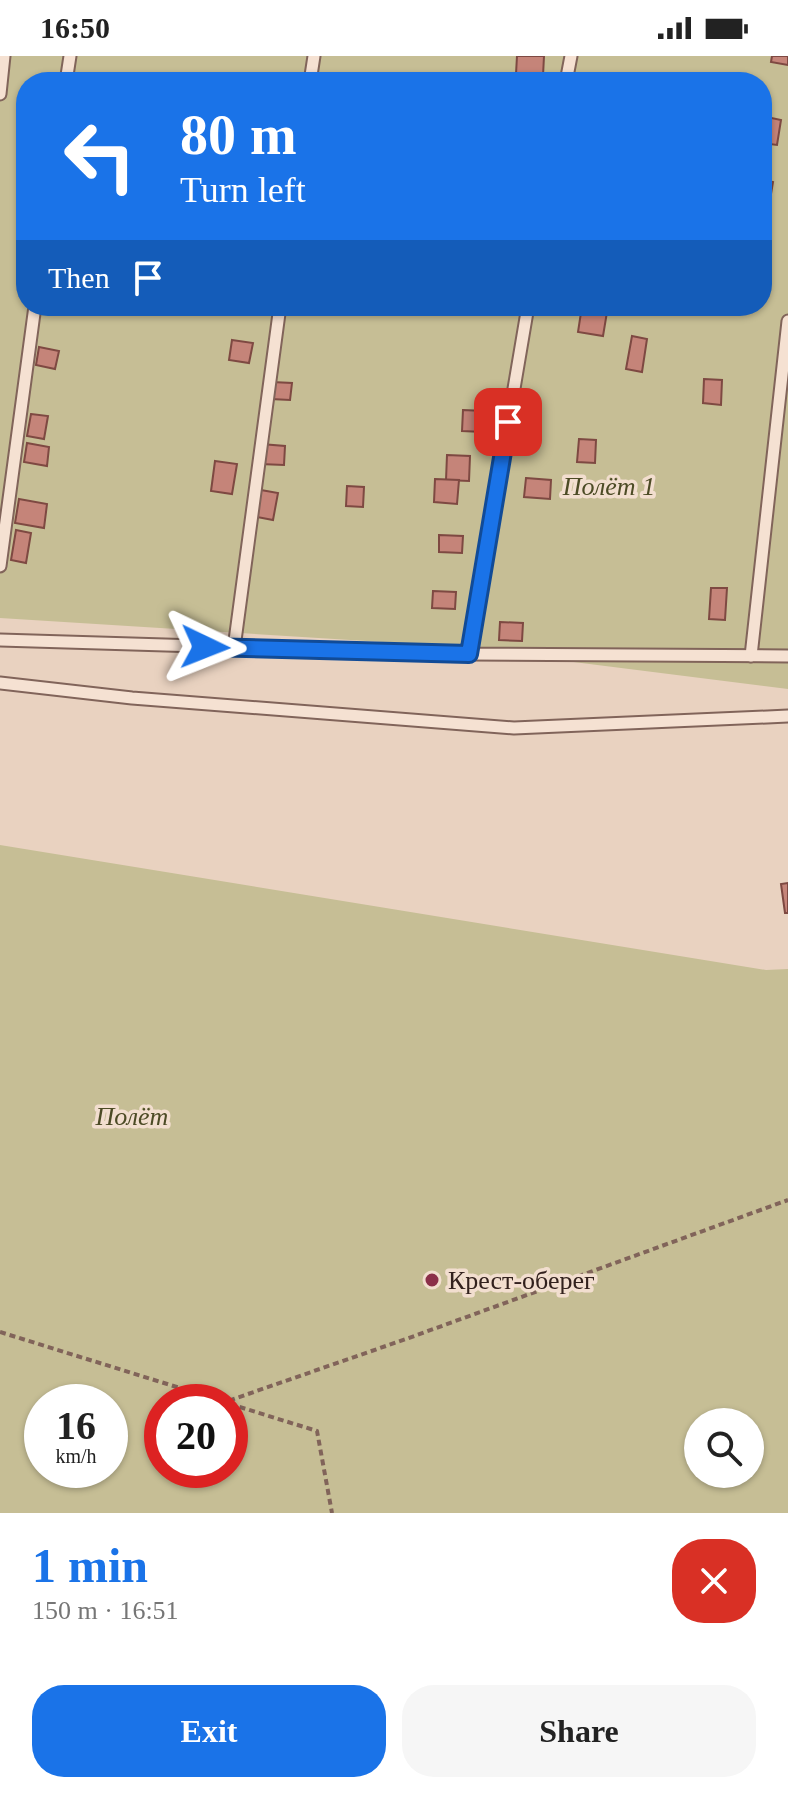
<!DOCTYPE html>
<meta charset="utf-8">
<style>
:root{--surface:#fff;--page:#f6f6f6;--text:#222;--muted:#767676;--accent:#1a73e8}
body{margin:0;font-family:"Times New Roman",serif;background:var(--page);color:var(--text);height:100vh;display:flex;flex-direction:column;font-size:30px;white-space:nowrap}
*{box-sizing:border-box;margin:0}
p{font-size:26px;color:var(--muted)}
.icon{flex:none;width:44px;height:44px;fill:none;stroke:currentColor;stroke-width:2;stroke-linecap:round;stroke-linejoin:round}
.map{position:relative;height:1457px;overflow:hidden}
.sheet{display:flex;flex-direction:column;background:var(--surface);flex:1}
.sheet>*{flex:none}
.hud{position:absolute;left:16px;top:16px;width:756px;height:244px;border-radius:32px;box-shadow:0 2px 6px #0004;background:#1a73e8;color:#fff;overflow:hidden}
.tools{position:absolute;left:684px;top:1352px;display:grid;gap:16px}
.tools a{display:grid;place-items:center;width:80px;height:80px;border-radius:50%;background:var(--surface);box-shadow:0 2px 6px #0004;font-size:40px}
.speed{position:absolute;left:24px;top:1328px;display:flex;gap:16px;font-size:40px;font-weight:700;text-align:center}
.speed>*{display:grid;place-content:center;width:104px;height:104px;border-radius:50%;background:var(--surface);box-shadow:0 2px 6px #0004;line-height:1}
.speed small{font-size:20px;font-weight:400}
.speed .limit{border:12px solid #d22;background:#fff;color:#111}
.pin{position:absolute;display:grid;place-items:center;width:68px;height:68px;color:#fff;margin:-34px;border-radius:16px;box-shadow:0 4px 12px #0006}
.me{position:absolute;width:88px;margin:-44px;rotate:92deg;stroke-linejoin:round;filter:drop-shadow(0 0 6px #0008)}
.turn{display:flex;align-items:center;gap:28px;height:168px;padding:0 32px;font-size:36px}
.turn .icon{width:104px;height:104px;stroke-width:2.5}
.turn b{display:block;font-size:56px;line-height:68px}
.then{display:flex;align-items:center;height:76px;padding:0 32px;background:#0003;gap:16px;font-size:30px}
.round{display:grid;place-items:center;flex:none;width:84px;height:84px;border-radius:32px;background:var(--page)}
.head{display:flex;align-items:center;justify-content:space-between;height:136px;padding:0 32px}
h1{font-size:48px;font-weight:600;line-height:60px;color:var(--accent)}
.button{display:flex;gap:16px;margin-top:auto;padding:16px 32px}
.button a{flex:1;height:92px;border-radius:32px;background:var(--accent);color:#fff;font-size:32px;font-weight:600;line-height:92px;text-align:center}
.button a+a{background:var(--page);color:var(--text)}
.status{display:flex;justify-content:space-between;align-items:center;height:56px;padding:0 40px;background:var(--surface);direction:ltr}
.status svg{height:22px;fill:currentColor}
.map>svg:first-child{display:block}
.green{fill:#c6be95;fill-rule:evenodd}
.building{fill:#c58479;stroke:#7e4942;stroke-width:2}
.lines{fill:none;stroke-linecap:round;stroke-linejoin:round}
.lane-casing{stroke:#81645a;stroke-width:15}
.path{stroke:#81645a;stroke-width:4;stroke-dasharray:6 4;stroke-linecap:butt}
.lane{stroke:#f5e1d2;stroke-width:11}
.route-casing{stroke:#114b97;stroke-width:20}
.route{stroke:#1a73e8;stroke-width:14}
.poi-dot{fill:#8b2f49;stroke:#f2decf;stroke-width:3}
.labels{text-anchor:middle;stroke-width:7;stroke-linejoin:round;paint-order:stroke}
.park-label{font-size:26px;font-style:italic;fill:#4c4b25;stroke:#f2decf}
.poi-label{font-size:26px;fill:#32211d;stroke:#f2decf;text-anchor:start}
</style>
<div class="status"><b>16:50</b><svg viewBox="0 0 49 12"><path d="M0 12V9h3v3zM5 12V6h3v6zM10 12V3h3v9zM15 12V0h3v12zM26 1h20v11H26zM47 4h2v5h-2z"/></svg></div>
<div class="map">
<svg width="788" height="1457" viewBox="0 0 788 1457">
<rect width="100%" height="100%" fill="#e9d2c0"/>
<g class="green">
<path d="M0,0h788v633l-341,-43 -447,-28zM26,26h736v224h-736z"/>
<path d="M0,789l766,125 22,-1v544h-788zM110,1346v68h-68v-68zM162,1346h68v68h-68zM698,1366h52v52h-52z"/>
</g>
<g class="building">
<polygon points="517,0 544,0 543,20 516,18"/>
<polygon points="772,0 788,0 788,9 771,6"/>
<polygon points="762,60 781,64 777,89 762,87"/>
<polygon points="762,124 773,126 770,144 762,142"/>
<polygon points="582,250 608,250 603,280 578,276"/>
<polygon points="632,280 647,283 642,316 626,313"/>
<polygon points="232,284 253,287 249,307 229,304"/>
<polygon points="39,291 59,295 55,313 36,309"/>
<polygon points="704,323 722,324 721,349 703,347"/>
<polygon points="272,326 292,327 290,344 271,343"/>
<polygon points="463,354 484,355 483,376 462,375"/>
<polygon points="31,358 48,360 44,383 27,380"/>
<polygon points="579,383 596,384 595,407 577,406"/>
<polygon points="27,387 49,391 47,410 24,406"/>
<polygon points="261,388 285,390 284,409 260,408"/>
<polygon points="447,399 470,400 469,425 446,424"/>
<polygon points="215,405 237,408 232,438 211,435"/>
<polygon points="526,422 551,424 550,443 524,441"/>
<polygon points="435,423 459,424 457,448 434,446"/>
<polygon points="347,430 364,431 363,451 346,450"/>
<polygon points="261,434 278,437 273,464 257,461"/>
<polygon points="19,443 47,448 44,472 15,467"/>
<polygon points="16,474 31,477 26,507 11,504"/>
<polygon points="439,479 463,480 462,497 439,496"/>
<polygon points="711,532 727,532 725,564 709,563"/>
<polygon points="433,535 456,536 455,553 432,552"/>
<polygon points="500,566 523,567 522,585 499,584"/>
<polygon points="788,827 788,857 785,857 781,828"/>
</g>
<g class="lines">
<defs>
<g id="lane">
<polyline points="66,26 70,0"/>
<polyline points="310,26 314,0"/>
<polyline points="566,26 571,0"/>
<polyline points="0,38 4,0"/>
<polyline points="0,510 35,250"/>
<polyline points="0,584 469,598 788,600"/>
<polyline points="234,592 280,250"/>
<polyline points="469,598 528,250"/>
<polyline points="751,600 788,265"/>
<polyline points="0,627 132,642 514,672 788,660"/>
</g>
</defs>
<use href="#lane" class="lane-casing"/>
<g class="path">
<polyline points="0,1276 225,1346 406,1283 788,1144"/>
<polyline points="230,1348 317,1375 332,1457"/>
</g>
<use href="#lane" class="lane"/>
</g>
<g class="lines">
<defs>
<polyline id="route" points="205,591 469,598 508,366"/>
</defs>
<use href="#route" class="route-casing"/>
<use href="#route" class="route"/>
</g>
<circle class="poi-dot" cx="432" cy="1224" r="8"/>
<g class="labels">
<g class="park-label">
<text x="609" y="439">Полёт 1</text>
<text x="132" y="1069">Полёт</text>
</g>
<g class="poi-label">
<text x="448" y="1233">Крест-оберег</text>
</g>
</g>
</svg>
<div class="tools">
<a><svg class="icon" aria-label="search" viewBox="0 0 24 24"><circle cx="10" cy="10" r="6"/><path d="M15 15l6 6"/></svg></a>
</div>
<div class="speed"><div>16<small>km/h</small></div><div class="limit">20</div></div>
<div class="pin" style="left:508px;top:366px;background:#d93025"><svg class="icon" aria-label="arrive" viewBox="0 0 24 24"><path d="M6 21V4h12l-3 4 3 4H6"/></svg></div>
<svg class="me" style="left:205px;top:591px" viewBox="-20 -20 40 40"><path d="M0-17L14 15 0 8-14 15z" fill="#1a73e8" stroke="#fff" stroke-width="4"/></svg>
<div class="hud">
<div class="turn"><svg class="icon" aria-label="left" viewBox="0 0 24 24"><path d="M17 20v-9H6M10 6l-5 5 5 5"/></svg><div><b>80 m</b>Turn left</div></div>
<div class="then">Then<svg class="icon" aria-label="arrive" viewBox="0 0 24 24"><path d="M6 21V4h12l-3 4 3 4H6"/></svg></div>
</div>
</div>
<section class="sheet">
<div class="head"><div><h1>1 min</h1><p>150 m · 16:51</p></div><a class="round" style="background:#d93025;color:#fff"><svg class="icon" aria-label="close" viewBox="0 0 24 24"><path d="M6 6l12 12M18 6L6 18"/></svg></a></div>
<div class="button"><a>Exit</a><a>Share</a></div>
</section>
